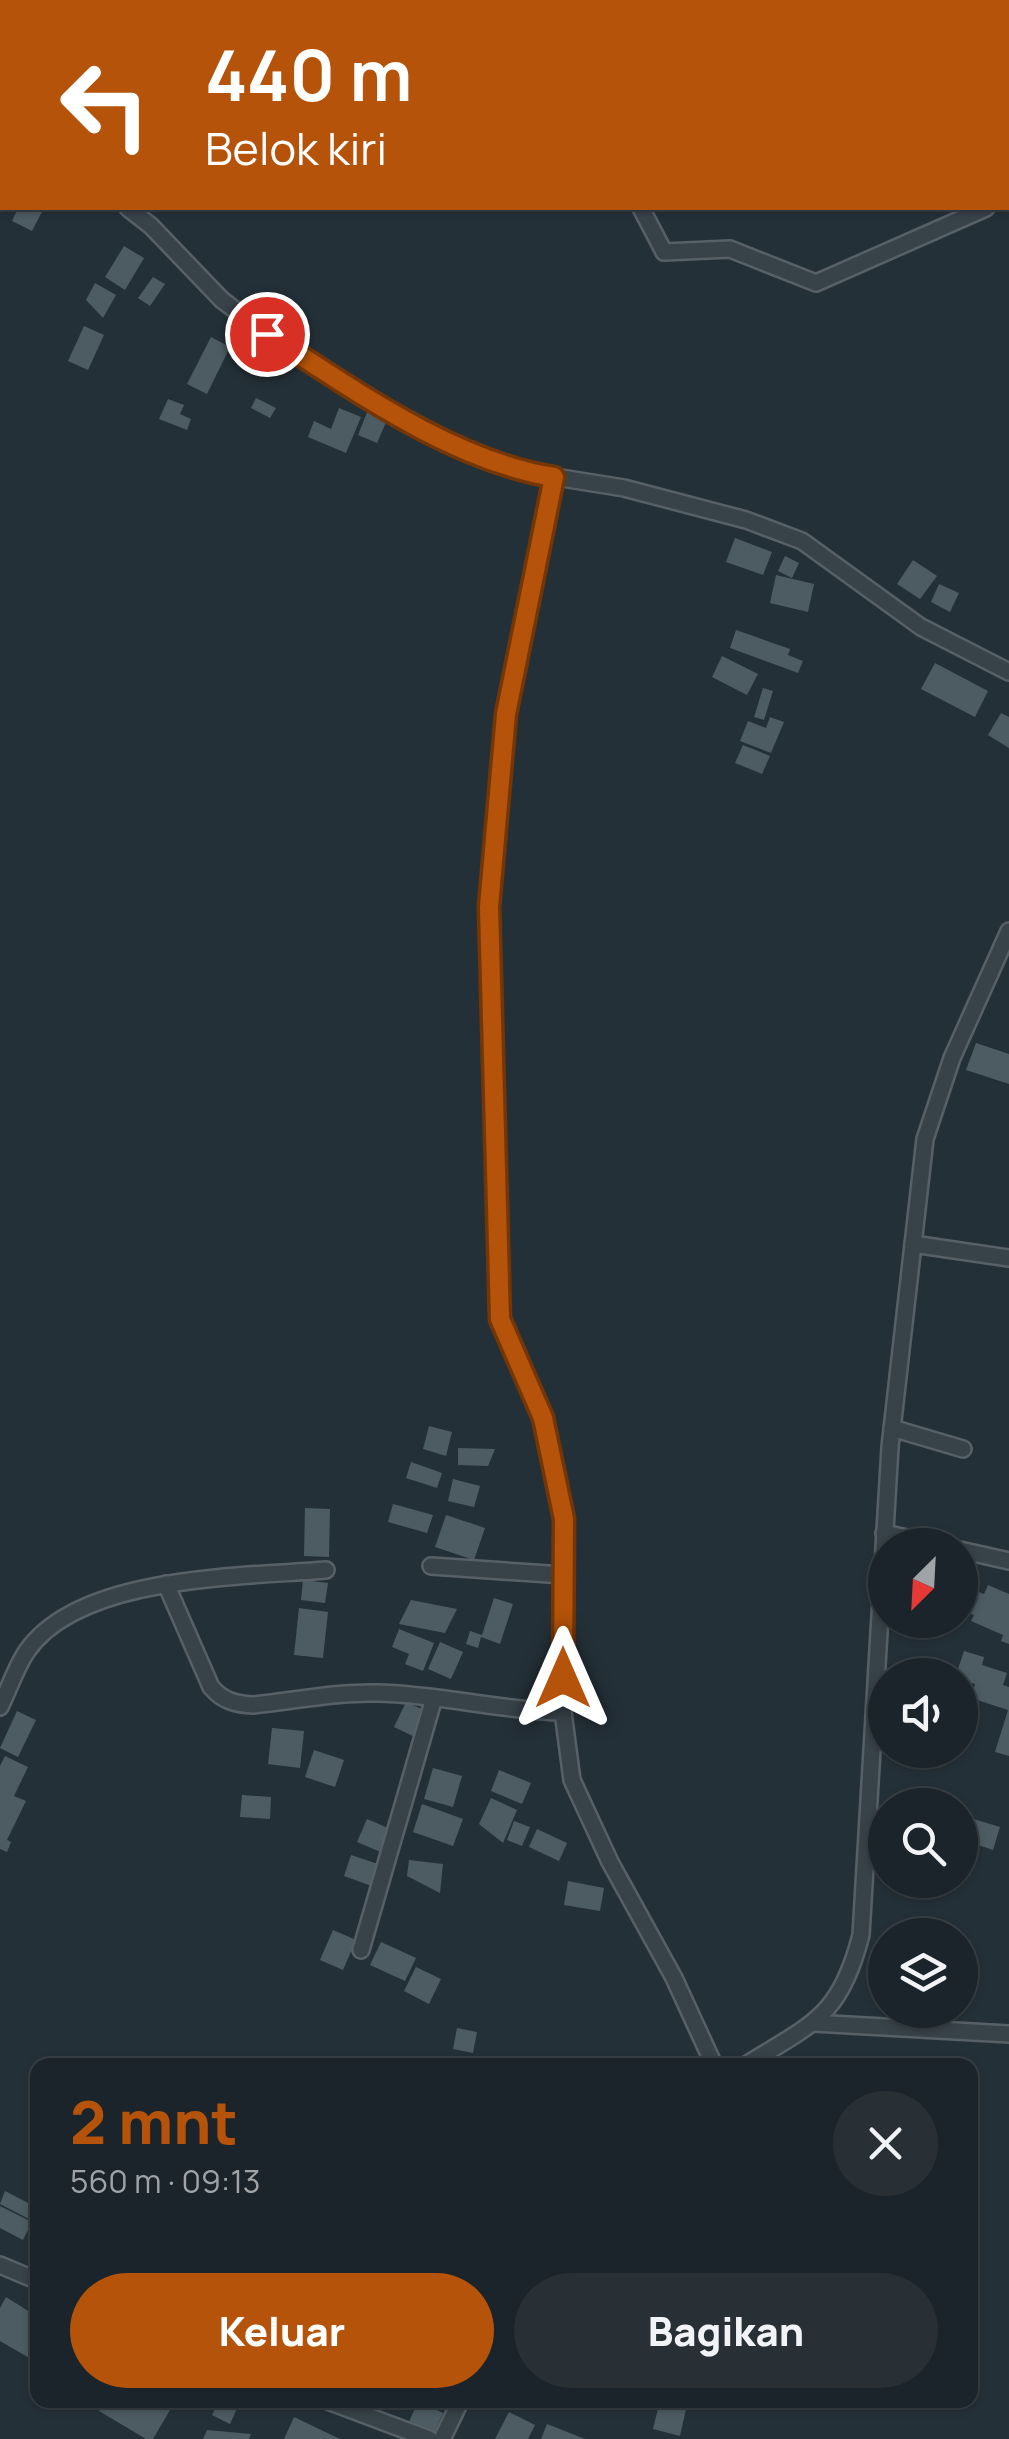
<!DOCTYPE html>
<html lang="id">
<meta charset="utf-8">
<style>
:root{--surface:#1b242a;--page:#283036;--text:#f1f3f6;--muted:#a0a4a8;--line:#394147;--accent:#b45309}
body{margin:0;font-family:Manrope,sans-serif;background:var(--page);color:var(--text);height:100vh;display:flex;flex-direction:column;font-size:38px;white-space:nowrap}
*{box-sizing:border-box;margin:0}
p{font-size:32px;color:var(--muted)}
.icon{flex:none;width:55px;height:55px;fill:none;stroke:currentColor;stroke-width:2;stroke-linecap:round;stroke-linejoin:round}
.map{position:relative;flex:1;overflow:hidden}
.side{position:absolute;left:30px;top:2058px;width:948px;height:350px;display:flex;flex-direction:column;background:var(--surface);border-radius:20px;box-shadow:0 2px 8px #0004,0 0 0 2px var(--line)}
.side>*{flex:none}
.guide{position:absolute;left:0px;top:0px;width:1010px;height:210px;box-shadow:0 2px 8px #0004,0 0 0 2px var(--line);background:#b45309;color:#fff;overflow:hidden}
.needle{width:65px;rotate:204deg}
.fabs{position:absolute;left:868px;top:1528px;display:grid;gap:20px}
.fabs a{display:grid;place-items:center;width:110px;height:110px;border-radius:50%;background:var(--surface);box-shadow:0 2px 8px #0004,0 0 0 2px var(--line);font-size:50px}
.pin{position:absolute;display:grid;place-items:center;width:85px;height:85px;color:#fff;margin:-42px;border:5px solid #fff;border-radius:50%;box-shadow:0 2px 10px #0007}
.me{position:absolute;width:110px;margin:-55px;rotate:0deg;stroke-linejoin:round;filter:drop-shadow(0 0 8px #0008)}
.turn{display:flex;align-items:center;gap:35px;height:210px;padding:0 40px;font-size:45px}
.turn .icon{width:130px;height:130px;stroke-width:2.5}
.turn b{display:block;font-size:70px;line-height:85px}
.round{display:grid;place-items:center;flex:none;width:105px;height:105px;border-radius:52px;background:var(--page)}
.headline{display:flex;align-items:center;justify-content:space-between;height:170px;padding:0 40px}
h1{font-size:60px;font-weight:800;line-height:75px;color:var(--accent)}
.primary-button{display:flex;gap:20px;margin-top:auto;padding:20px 40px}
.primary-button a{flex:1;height:115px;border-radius:60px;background:var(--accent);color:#fff;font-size:40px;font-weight:800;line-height:115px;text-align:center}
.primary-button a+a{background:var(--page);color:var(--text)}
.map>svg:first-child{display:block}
.building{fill:#4d5b63}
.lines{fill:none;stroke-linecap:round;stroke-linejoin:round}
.minor-casing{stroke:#566066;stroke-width:20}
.minor{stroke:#384249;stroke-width:15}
.route-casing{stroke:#753606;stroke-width:25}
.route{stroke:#b45309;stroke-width:18}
</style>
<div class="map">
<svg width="1009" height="2439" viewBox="0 0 1009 2439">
<rect width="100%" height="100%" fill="#243038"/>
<g class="building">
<polygon points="18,208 44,208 32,231 12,221"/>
<polygon points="124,246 144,258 125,290 105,277"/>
<polygon points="153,277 165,284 150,306 138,298"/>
<polygon points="95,283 116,295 103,318 86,300"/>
<polygon points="84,326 104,335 88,370 68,361"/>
<polygon points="211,337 230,347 207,394 187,384"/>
<polygon points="256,398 276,408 270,418 251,408"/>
<polygon points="168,399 184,405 180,414 191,419 187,430 159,419"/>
<polygon points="339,408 361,417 346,453 308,437 314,421 331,429"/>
<polygon points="368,410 388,418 377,443 358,435"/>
<polygon points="735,538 772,552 763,575 726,562"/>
<polygon points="785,556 799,563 792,578 778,571"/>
<polygon points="913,560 937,576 920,599 897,584"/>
<polygon points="776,575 814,584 808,612 770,603"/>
<polygon points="939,584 959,593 950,612 931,602"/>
<polygon points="736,630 790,649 788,655 803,661 798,673 730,648"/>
<polygon points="722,656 758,674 747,695 712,677"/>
<polygon points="935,663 988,691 975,717 921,689"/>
<polygon points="763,688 773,691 764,720 754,717"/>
<polygon points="1001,713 1009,717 1009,748 988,735"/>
<polygon points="770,717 784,722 771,753 740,741 748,721 766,728"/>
<polygon points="743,745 770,756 762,774 735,763"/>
<polygon points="976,1043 1009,1054 1009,1084 966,1070"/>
<polygon points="429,1426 452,1432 446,1456 423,1449"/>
<polygon points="458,1448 495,1449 488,1466 458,1465"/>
<polygon points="411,1462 442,1473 437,1488 406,1478"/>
<polygon points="453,1479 480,1486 474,1507 448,1501"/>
<polygon points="393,1504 433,1515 427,1533 388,1522"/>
<polygon points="305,1508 330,1509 329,1557 304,1556"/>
<polygon points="446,1515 485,1528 474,1560 435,1547"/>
<polygon points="303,1580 328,1583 325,1603 301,1600"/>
<polygon points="988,1585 1009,1594 1009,1644 1001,1641 1003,1635 971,1621 974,1615 960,1610 968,1588 984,1594"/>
<polygon points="494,1598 513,1604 500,1644 481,1637 478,1648 466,1644 470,1631 482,1635"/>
<polygon points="411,1600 457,1609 445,1633 399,1624"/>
<polygon points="299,1608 328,1612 323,1658 294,1655"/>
<polygon points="399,1629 434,1643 423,1671 405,1664 409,1654 392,1647"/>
<polygon points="440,1642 463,1652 451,1679 428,1669"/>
<polygon points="964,1651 984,1657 982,1665 1007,1673 1003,1685 1009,1687 1009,1756 995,1752 1008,1710 971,1698 975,1684 960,1680 960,1675 956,1675"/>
<polygon points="406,1702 433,1714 421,1740 394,1727"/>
<polygon points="17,1711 36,1720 18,1757 0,1748"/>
<polygon points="272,1728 304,1731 300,1768 268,1764"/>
<polygon points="314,1750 344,1760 335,1787 305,1777"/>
<polygon points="5,1756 28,1767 14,1796 26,1801 7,1840 11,1842 7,1852 0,1849 0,1766"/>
<polygon points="433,1768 462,1776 453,1807 424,1799"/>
<polygon points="499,1770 531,1783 522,1804 491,1791"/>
<polygon points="242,1795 271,1797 270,1819 240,1817"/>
<polygon points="491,1798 517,1810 503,1843 479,1824"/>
<polygon points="422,1804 463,1819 453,1846 413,1832"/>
<polygon points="967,1817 1000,1827 993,1850 960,1839"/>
<polygon points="367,1819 395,1831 385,1854 357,1842"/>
<polygon points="514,1821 530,1827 522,1846 507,1840"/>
<polygon points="537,1829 567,1843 559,1861 529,1847"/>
<polygon points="351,1855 384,1866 377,1888 344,1876"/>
<polygon points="409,1860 443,1864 440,1893 407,1876"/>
<polygon points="568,1881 604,1888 600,1911 564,1905"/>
<polygon points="333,1930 356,1940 343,1970 320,1960"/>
<polygon points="381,1942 416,1958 405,1981 370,1965"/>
<polygon points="416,1967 441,1979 429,2004 404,1991"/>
<polygon points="457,2028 477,2032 473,2053 453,2049"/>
<polygon points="5,2191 38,2208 31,2220 0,2204"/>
<polygon points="0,2206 32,2222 23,2240 0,2228"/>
<polygon points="6,2297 38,2317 38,2348 31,2359 0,2341 0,2308"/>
<polygon points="105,2400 153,2400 170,2410 153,2439 146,2439 99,2411"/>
<polygon points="219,2400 241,2400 230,2424 212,2415"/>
<polygon points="660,2400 688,2400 680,2436 653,2429"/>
<polygon points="418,2401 443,2413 434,2433 409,2422"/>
<polygon points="509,2412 535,2425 528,2439 495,2439"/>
<polygon points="294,2417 340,2439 284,2439"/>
<polygon points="547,2424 585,2439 541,2439"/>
<polygon points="207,2430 251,2434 249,2439 203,2439"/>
</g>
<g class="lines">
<defs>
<g id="minor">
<polyline points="526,0 528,2"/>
<polyline points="201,2 203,0"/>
<polyline points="0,90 2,92"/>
<polyline points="1008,199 1009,199"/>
<polyline points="128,208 151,226 222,300 267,334 365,396 450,442 524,472 624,488 746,520 802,541 921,627 1009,672"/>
<polyline points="641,208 664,252 730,249 816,283 986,208"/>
<polyline points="554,477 506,714 489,907 500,1319 543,1418 564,1519 563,1712 572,1780 610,1862 674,1978 714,2065"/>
<polyline points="913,1244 1009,1258"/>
<polyline points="892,1428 963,1449"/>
<polyline points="884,1533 939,1545"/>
<polyline points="960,1550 1009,1561"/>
<polyline points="431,1566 563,1575"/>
<path d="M166,1584l45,103c12,14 24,17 42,18 41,-4 84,-13 124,-12 63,1 123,18 186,19"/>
<path d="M0,1707c9,-18 16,-40 27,-56 53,-76 215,-74 299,-81"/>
<polyline points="361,1950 434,1698"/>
<polyline points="813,2023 1009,2034"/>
<path d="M746,2065c67,-42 94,-48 115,-130l29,-488 35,-308 27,-81 57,-127"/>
<polyline points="0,2265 38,2281"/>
<polyline points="325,2400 429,2439"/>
<polyline points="442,2439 461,2400"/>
</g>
</defs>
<use href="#minor" class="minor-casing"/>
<use href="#minor" class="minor"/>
</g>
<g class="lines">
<defs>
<path id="route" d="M267,334c86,55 185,127 287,143l-48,237 -17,193 11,412 43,99 21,101 -1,159"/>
</defs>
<use href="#route" class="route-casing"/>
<use href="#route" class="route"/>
</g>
</svg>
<div class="fabs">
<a><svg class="needle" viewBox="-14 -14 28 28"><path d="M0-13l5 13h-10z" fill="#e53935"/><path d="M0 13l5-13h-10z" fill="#a0a4a8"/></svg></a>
<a><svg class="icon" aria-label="sound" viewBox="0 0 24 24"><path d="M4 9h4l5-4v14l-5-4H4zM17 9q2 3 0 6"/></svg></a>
<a><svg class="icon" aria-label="search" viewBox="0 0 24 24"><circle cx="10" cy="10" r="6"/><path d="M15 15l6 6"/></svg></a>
<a><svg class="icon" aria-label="layers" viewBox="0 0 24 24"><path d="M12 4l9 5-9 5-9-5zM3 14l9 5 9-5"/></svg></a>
</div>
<div class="pin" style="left:267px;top:334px;background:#d93025"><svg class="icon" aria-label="arrive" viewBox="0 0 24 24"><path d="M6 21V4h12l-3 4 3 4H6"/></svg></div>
<svg class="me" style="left:563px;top:1678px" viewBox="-20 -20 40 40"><path d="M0-17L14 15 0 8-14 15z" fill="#b45309" stroke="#fff" stroke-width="4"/></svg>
<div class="guide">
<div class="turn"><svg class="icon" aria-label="left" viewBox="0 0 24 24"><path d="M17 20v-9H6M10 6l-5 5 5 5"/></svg><div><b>440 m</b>Belok kiri</div></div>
</div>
<section class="side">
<div class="headline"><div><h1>2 mnt</h1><p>560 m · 09:13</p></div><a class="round"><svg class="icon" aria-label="close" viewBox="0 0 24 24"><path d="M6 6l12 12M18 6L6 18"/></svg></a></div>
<div class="primary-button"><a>Keluar</a><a>Bagikan</a></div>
</section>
</div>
